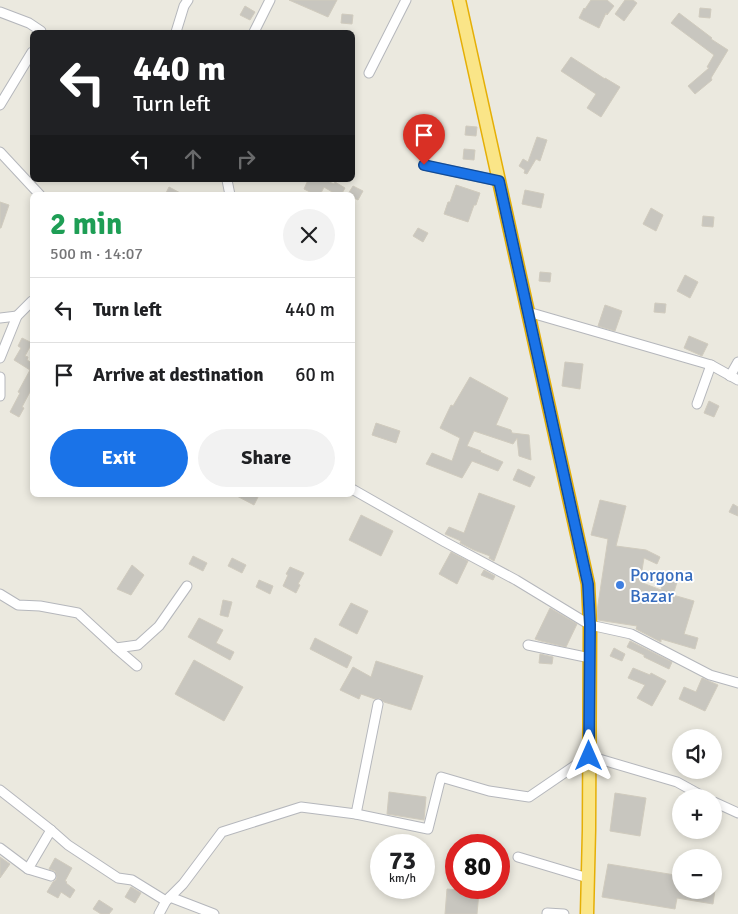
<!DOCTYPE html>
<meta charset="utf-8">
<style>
:root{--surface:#fff;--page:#f2f2f2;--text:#202124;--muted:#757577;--line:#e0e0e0;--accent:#1a73e8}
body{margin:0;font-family:Signika,sans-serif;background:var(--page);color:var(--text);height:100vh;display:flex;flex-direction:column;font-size:19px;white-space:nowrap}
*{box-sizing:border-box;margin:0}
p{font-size:16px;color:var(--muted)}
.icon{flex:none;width:28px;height:28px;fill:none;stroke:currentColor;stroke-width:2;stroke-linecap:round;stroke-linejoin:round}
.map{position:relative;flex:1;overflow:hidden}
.side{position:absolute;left:30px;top:192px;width:325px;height:305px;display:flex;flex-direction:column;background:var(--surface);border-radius:8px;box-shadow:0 2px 8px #0003}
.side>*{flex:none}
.guide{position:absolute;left:30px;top:30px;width:325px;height:152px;border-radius:8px;box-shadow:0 2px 8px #0003;background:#202124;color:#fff;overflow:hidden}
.fabs{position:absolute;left:672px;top:729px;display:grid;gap:10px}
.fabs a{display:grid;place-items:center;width:50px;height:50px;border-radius:50%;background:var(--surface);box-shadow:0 2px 8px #0003;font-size:25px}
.speed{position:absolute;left:370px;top:834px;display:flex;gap:10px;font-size:25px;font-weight:700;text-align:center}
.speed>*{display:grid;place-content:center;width:65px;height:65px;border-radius:50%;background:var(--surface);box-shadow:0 2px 8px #0003;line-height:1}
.speed small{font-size:12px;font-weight:400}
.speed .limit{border:8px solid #d22;background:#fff;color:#111}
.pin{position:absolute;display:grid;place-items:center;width:42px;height:42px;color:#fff;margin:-51px -21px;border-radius:50% 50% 50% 0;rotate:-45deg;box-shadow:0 0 5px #0007}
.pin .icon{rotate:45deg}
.me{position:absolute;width:55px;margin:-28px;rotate:0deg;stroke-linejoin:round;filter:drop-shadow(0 0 4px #0008)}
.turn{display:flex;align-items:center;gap:18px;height:105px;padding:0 20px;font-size:22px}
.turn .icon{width:65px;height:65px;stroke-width:2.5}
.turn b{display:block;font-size:35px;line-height:42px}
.lanes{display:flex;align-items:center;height:48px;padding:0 20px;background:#0003;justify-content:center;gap:25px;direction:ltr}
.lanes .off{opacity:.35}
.round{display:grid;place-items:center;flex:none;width:52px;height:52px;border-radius:26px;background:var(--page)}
.overview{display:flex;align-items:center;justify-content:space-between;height:85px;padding:0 20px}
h1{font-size:30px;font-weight:700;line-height:38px;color:#1e9e55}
.primary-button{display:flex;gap:10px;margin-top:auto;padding:10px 20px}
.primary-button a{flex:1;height:58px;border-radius:30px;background:var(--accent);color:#fff;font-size:20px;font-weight:700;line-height:58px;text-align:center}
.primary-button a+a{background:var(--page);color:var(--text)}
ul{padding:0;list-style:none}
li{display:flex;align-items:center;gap:15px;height:65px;padding:0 20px;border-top:1px solid var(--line)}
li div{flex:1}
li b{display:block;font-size:19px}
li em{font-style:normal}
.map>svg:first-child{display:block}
.building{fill:#c8c6bf;stroke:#d0cbbe}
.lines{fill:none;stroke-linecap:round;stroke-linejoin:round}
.minor-casing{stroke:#b5b7bc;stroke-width:11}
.highway-casing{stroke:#e5af06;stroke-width:15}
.minor{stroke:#fff;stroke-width:9}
.highway{stroke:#fae588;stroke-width:12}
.route-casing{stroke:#114b97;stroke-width:12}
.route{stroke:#1a73e8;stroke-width:9}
.shop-dot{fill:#3f7fe0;stroke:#fff;stroke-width:2}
.labels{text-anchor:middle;stroke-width:4;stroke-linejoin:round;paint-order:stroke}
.shop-label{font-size:18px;fill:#366cbe;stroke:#fff;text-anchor:start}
</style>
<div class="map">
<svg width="738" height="914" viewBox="0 0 738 914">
<rect width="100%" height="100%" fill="#ebe9df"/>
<g class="building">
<polygon points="289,0 337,0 328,17"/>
<polygon points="591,0 607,0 614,6 607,15 606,13 599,28 579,18 584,8 585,9"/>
<polygon points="625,0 633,0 637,3 624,21 615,14"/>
<polygon points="245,6 255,12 250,20 240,15"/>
<polygon points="700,8 711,9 710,18 699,17"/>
<polygon points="679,13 712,38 711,39 728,50 711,78 712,80 695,94 688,86 709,68 707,67 714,55 671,23"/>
<polygon points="342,14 353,15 352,24 341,23"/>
<polygon points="571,57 605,79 605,78 620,87 601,117 587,108 596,94 561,71"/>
<polygon points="466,126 477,127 476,136 465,135"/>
<polygon points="537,137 547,140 540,161 536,159 527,174 524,173 525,170 519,166 523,159 528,162"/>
<polygon points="464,149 475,150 474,160 463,159"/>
<polygon points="308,180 327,180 327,181 334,184 335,182 345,188 341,195 337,195 324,187 320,195 316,195 304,189"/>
<polygon points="456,185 480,193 476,205 474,205 468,222 444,214 448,202 450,202"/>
<polygon points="353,186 363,191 358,200 352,197 352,195 348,194"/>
<polygon points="169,187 184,195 165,195"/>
<polygon points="525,190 544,194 541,208 522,204"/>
<polygon points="0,202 9,205 1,228 0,228"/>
<polygon points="651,208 663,215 656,231 643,224"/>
<polygon points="703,216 714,217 713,227 702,226"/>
<polygon points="418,228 428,233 423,242 413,236"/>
<polygon points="540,272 551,273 550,282 539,281"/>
<polygon points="685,275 698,282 690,298 677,291"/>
<polygon points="655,303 666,304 665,313 654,312"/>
<polygon points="605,305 622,311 615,331 598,326"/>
<polygon points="689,336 708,344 702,356 684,348"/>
<polygon points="22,338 32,343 25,356 28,357 27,360 32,363 32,388 22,407 24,408 19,417 10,412 20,393 18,392 30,370 14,360 21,348 18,346"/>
<polygon points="565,362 583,364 580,389 562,386"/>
<polygon points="470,377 508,398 496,425 511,430 512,433 529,435 531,460 519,456 517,438 513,444 474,431 467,446 481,451 480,452 503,462 498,471 472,461 462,478 426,464 432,453 452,461 460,438 440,428 451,405 453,406"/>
<polygon points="709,401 719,406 714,417 704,413"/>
<polygon points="376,423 400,431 396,443 372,435"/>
<polygon points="518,469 535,477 530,487 513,480"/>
<polygon points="479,493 515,506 494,561 489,558 490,556 474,550 460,543 461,541 445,534 449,527 464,533"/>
<polygon points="235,495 259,495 254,505"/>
<polygon points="600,500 626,506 616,546 646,550 660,557 657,564 644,558 640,582 661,590 665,575 678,579 673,595 694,601 684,634 698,638 695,649 661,639 661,642 636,629 637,626 598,620 597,611 608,539 591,535"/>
<polygon points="733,504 738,507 738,516 729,512"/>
<polygon points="361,515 393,531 381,556 349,540"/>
<polygon points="451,552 468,561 457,584 439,574"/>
<polygon points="193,556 207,563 203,571 189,564"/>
<polygon points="232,558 246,565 242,573 228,566"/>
<polygon points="132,565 144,575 131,595 117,589"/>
<polygon points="290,567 304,573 298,584 300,585 296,593 283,586 288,575 286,574"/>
<polygon points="484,570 495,576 493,580 481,575"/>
<polygon points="259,580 273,586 270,594 256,587"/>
<polygon points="223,600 232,602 228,617 220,615"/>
<polygon points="351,603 368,611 357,634 339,625"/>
<polygon points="550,608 577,624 566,647 541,641 535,639"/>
<polygon points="199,618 223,630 216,643 234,652 230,660 188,637"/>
<polygon points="315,638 352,657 347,668 310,649"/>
<polygon points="630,641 672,662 669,669 644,657 644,655 627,647"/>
<polygon points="614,648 625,654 622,661 610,656"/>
<polygon points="540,654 553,657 552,664 539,663"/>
<polygon points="194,660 243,687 224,721 175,694"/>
<polygon points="376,661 423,676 411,710 384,702 380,698 375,699 361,694 359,699 340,690 353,667 371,677"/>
<polygon points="633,668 650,675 651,673 666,681 652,706 637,698 645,685 628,678"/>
<polygon points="702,678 718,685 705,711 679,699 684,687 696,692"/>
<polygon points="389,792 426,797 424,820 387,814"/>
<polygon points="615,793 646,798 640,836 610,831"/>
<polygon points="0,857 10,864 0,878"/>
<polygon points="55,858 72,868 65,881 67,882 66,883 75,890 70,898 61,892 58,898 47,892 53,882 56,880 57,877 55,871 49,869"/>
<polygon points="608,864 681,876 681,890 715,890 713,904 677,898 675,909 602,897"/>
<polygon points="131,887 141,893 135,903 125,897"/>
<polygon points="447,889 479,892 477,914 445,914"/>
<polygon points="99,900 113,909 109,914 101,914 93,909"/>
</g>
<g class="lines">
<defs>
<g id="minor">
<polyline points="0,12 29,23 41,31 41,32"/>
<polyline points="176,32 184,6 188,0"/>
<polyline points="254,32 270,0"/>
<polyline points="369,73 406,0"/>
<polyline points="0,105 32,52"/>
<polyline points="0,152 40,195"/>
<polyline points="424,165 499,181"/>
<polyline points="227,180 230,195"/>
<polyline points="528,312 711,365 697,404"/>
<polyline points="0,318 17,316"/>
<polyline points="0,358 17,316 32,301"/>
<polyline points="711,365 738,380"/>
<polyline points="730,376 738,362"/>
<polyline points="0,377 0,396"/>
<polyline points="352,489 445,542 516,580 590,625 631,634 710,675 738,683"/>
<polyline points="0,594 18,605 40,606 78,613 116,648 137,666"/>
<polyline points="528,645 590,658"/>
<polyline points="116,648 138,645 159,626 187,586"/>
<polyline points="0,790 51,830 68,845 118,878 132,880 166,901"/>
<polyline points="714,802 738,813"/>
<polyline points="356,814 428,829 441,777 489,791 529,797 589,756 677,782 706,798"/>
<polyline points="0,848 28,869 51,830"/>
<polyline points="518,857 588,878"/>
<polyline points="28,869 51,876"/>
<polyline points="170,897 214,914"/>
<polyline points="159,914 166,901 183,884 222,832 301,807 356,814 378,704"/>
<polyline points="547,914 547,913 564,914"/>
</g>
<polyline id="highway" points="459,0 588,584 590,625 589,830 587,914"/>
</defs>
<use href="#minor" class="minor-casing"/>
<use href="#highway" class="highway-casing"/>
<use href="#minor" class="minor"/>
<use href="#highway" class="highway"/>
</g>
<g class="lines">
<defs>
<polyline id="route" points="424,165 499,181 588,584 590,625 589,756"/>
</defs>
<use href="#route" class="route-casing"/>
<use href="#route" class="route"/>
</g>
<circle class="shop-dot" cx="620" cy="585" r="5"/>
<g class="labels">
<g class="shop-label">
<text x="630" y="581">Porgona<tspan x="630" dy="21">Bazar</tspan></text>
</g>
</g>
</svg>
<div class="fabs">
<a><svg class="icon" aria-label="sound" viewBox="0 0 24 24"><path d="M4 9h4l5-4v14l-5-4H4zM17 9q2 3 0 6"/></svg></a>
<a>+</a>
<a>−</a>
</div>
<div class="speed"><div>73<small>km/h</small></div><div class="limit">80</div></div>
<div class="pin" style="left:424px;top:165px;background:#d93025"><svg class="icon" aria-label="arrive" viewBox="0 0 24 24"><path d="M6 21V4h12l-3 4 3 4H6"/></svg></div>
<svg class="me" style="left:589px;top:756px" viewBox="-20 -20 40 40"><path d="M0-17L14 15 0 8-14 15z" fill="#1a73e8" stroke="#fff" stroke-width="4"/></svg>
<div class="guide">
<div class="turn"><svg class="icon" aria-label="left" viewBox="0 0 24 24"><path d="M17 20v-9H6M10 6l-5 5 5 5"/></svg><div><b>440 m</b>Turn left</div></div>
<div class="lanes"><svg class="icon" aria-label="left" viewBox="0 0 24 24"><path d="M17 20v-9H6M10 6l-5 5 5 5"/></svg><svg class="icon off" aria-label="ahead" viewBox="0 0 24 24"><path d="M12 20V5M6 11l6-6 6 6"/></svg><svg class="icon off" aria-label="right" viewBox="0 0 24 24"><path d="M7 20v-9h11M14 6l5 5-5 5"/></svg></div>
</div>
<section class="side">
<div class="overview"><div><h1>2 min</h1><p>500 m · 14:07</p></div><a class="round"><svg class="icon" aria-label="close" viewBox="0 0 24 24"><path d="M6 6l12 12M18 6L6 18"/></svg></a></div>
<ul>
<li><svg class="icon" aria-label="left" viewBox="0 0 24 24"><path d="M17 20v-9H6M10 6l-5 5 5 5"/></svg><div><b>Turn left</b></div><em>440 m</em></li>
<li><svg class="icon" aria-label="arrive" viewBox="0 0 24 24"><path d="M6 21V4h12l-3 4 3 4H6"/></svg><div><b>Arrive at destination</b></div><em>60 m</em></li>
</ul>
<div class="primary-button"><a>Exit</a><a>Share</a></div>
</section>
</div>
